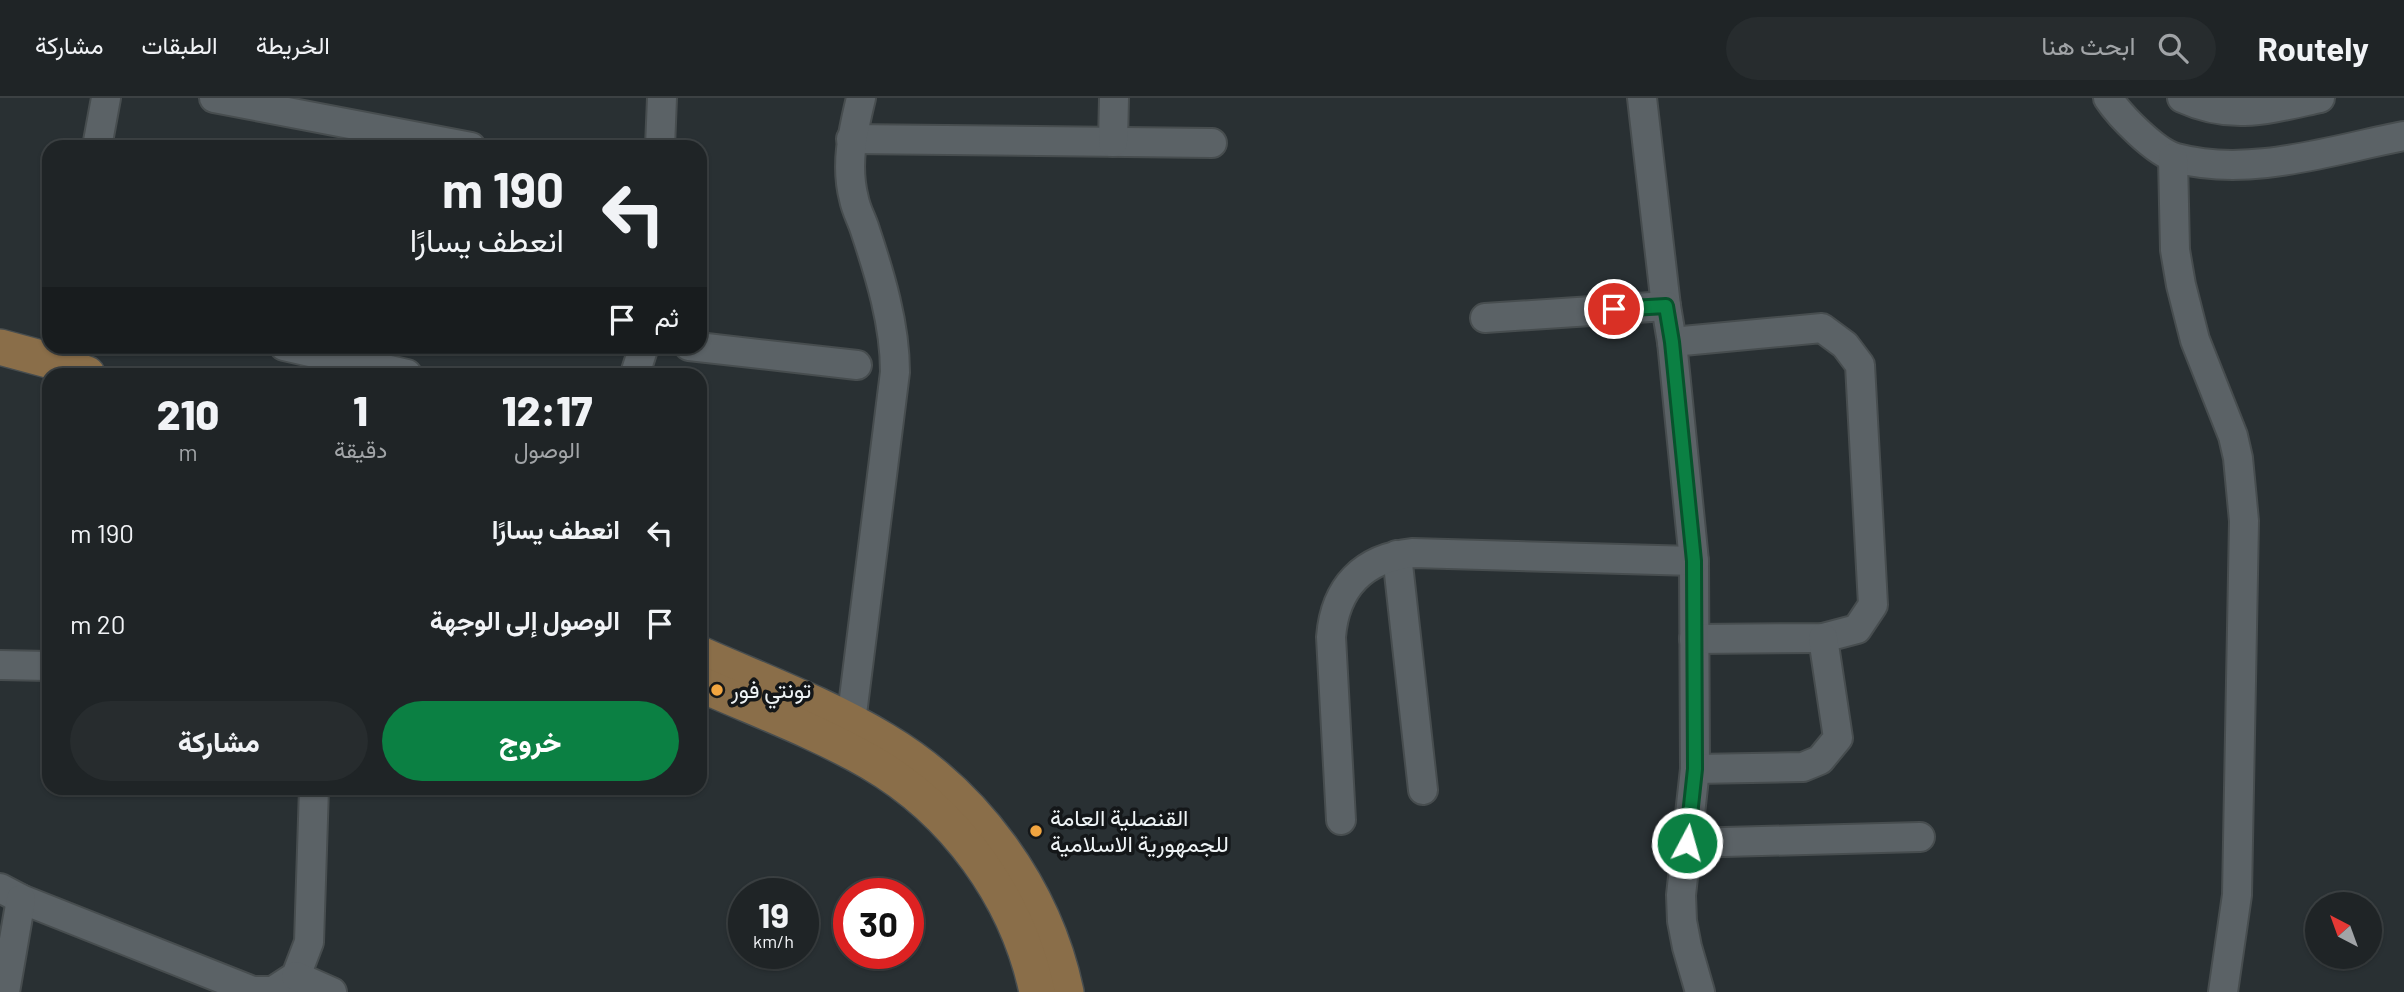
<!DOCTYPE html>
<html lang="ar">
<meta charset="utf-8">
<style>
:root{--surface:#1f2426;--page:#272c2e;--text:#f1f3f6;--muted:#a1a4a7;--line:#3c4143;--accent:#0b8043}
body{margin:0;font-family:Barlow,Vazirmatn,sans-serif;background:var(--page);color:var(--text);direction:rtl;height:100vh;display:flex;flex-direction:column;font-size:26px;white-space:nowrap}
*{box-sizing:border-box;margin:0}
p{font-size:23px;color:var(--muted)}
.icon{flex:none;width:38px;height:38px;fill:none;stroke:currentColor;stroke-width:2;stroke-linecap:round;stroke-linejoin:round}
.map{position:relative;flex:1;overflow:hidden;direction:ltr}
.details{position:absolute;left:42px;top:270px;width:665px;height:427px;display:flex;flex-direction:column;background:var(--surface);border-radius:21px;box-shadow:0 2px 5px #0004,0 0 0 2px var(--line);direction:rtl}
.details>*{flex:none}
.banner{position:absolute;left:42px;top:42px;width:665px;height:214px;border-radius:21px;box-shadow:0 2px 5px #0004,0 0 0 2px var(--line);direction:rtl;background:#1f2426;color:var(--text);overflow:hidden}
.needle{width:46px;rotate:319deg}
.tools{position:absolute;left:2305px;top:794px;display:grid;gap:14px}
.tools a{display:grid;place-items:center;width:77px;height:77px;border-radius:50%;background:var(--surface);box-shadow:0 2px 5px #0004,0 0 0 2px var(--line);font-size:35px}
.speed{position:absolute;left:728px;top:780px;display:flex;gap:14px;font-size:35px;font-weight:700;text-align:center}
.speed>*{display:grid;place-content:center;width:91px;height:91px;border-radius:50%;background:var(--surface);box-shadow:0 2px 5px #0004,0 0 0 2px var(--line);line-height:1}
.speed small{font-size:18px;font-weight:400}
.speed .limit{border:10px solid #d22;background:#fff;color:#111}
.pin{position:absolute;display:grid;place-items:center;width:60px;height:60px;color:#fff;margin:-30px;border:4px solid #fff;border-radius:50%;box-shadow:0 2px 7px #0007}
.me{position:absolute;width:77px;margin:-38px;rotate:6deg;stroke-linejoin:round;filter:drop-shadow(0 0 5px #0008)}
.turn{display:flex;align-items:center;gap:24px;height:147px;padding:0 28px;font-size:32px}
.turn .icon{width:91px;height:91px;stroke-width:2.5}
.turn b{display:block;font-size:49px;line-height:60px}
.then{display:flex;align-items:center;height:66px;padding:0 28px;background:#0003;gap:14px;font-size:26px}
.eta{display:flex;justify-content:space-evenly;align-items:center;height:119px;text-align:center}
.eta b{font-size:42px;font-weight:800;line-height:49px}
.button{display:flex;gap:14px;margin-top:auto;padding:14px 28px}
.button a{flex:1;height:80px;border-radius:42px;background:var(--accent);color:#fff;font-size:28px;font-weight:800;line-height:80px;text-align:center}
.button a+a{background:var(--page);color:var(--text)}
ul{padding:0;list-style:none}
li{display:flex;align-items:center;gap:21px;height:91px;padding:0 28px}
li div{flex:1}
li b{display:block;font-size:26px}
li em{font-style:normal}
header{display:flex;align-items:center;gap:42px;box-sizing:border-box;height:98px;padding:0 35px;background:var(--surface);border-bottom:2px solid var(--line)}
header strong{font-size:33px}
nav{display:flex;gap:38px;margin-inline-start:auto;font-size:24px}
.search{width:490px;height:63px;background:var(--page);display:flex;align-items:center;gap:18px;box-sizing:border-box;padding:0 24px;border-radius:38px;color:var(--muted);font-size:26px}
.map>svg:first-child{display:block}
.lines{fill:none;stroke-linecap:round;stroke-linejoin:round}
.minor-casing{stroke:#474d4f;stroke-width:32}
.major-casing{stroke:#474d4f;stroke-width:38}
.minor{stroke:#5b6266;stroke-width:28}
.major{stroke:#8a6e49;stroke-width:35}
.route-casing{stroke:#07532c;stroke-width:18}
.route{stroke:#0b8043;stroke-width:12}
.poi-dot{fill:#f1a540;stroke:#141719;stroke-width:2.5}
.labels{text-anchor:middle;stroke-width:7;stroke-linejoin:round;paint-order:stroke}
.poi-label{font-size:23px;fill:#eef3f5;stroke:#141719;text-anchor:start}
</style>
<header>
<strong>Routely</strong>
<div class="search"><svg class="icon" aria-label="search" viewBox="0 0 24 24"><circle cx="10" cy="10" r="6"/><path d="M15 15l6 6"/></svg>ابحث هنا</div>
<nav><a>الخريطة</a><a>الطبقات</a><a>مشاركة</a></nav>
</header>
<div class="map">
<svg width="2404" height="894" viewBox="0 0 2404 894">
<rect width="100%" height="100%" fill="#293033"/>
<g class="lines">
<defs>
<g id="minor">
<polyline points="214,0 471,49"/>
<polyline points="1642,0 1666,208 1672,244 1694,463 1695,671 1681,797 1682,823 1687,849 1700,894"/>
<path d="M2108,0c12,18 47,54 68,60 74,20 155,-8 228,-22"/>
<path d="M2182,0c50,23 87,11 138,0"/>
<polyline points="851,41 1212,45"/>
<polyline points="1113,44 1114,0"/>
<polyline points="97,49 106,0"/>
<polyline points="660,49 662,0"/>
<polyline points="2173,60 2175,152 2181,187 2195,242 2233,338 2238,360 2244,423 2237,797 2223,894"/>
<polyline points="1485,220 1666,208"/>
<polyline points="1672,244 1822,230 1845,247 1860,267 1873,507 1857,531 1823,540 1694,541"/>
<polyline points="284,248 407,276"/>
<polyline points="689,248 857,267"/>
<polyline points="635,276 644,248"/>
<polyline points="1397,457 1423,692"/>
<polyline points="0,567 49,568"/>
<path d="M851,624l44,-350c0,-48 -15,-97 -30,-142 -3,-10 -9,-20 -11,-31 -9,-34 -1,-68 7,-101"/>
<polyline points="1695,671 1803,669 1820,662 1838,640 1823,540"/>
<path d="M1341,722l-10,-183c4,-50 32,-79 82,-84l281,8"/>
<polyline points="1687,745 1920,739"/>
<polyline points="0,790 21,801 253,893 273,893 296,878 309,844 314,690"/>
<polyline points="296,878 332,894"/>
<polyline points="5,894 21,801"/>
</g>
<g id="major">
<polyline points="0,249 48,262 87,276"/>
<path d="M700,556c61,27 126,51 184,86 91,54 160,148 182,252"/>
<path d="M700,586c56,25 116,47 170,78 84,49 147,134 167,230"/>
</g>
</defs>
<use href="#minor" class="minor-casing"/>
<use href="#major" class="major-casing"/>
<use href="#minor" class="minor"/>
<use href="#major" class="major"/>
</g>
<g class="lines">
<defs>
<polyline id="route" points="1614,211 1666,208 1672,244 1694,463 1695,671 1687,745"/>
</defs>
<use href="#route" class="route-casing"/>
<use href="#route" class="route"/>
</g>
<g class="poi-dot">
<circle cx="717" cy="592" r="7"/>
<circle cx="1036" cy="733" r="7"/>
</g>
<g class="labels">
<g class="poi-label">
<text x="731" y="600">تونتي فور</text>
<text x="1050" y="728">القنصلية العامة<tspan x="1050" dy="26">للجمهورية الاسلامية</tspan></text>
</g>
</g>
</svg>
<div class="tools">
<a><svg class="needle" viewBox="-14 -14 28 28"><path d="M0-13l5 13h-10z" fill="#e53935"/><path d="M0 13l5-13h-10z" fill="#a1a4a7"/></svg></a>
</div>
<div class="speed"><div>19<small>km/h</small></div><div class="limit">30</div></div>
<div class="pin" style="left:1614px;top:211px;background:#d93025"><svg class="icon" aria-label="arrive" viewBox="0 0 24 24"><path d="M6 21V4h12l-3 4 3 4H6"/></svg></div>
<svg class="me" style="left:1687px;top:745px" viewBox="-20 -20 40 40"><circle r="17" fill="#0b8043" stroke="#fff" stroke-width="3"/><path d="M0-11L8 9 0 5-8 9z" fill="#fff"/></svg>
<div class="banner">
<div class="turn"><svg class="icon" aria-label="left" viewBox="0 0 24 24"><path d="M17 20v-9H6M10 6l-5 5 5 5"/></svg><div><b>190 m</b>انعطف يسارًا</div></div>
<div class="then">ثم<svg class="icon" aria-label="arrive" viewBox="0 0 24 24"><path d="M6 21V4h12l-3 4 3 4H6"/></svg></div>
</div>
<section class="details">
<div class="eta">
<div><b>12:17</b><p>الوصول</p></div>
<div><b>1</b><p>دقيقة</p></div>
<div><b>210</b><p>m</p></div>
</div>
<ul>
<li><svg class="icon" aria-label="left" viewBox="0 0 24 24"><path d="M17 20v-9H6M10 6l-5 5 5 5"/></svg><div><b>انعطف يسارًا</b></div><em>190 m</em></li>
<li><svg class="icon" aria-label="arrive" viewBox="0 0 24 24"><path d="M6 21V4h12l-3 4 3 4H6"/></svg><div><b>الوصول إلى الوجهة</b></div><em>20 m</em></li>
</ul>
<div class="button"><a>خروج</a><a>مشاركة</a></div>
</section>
</div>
